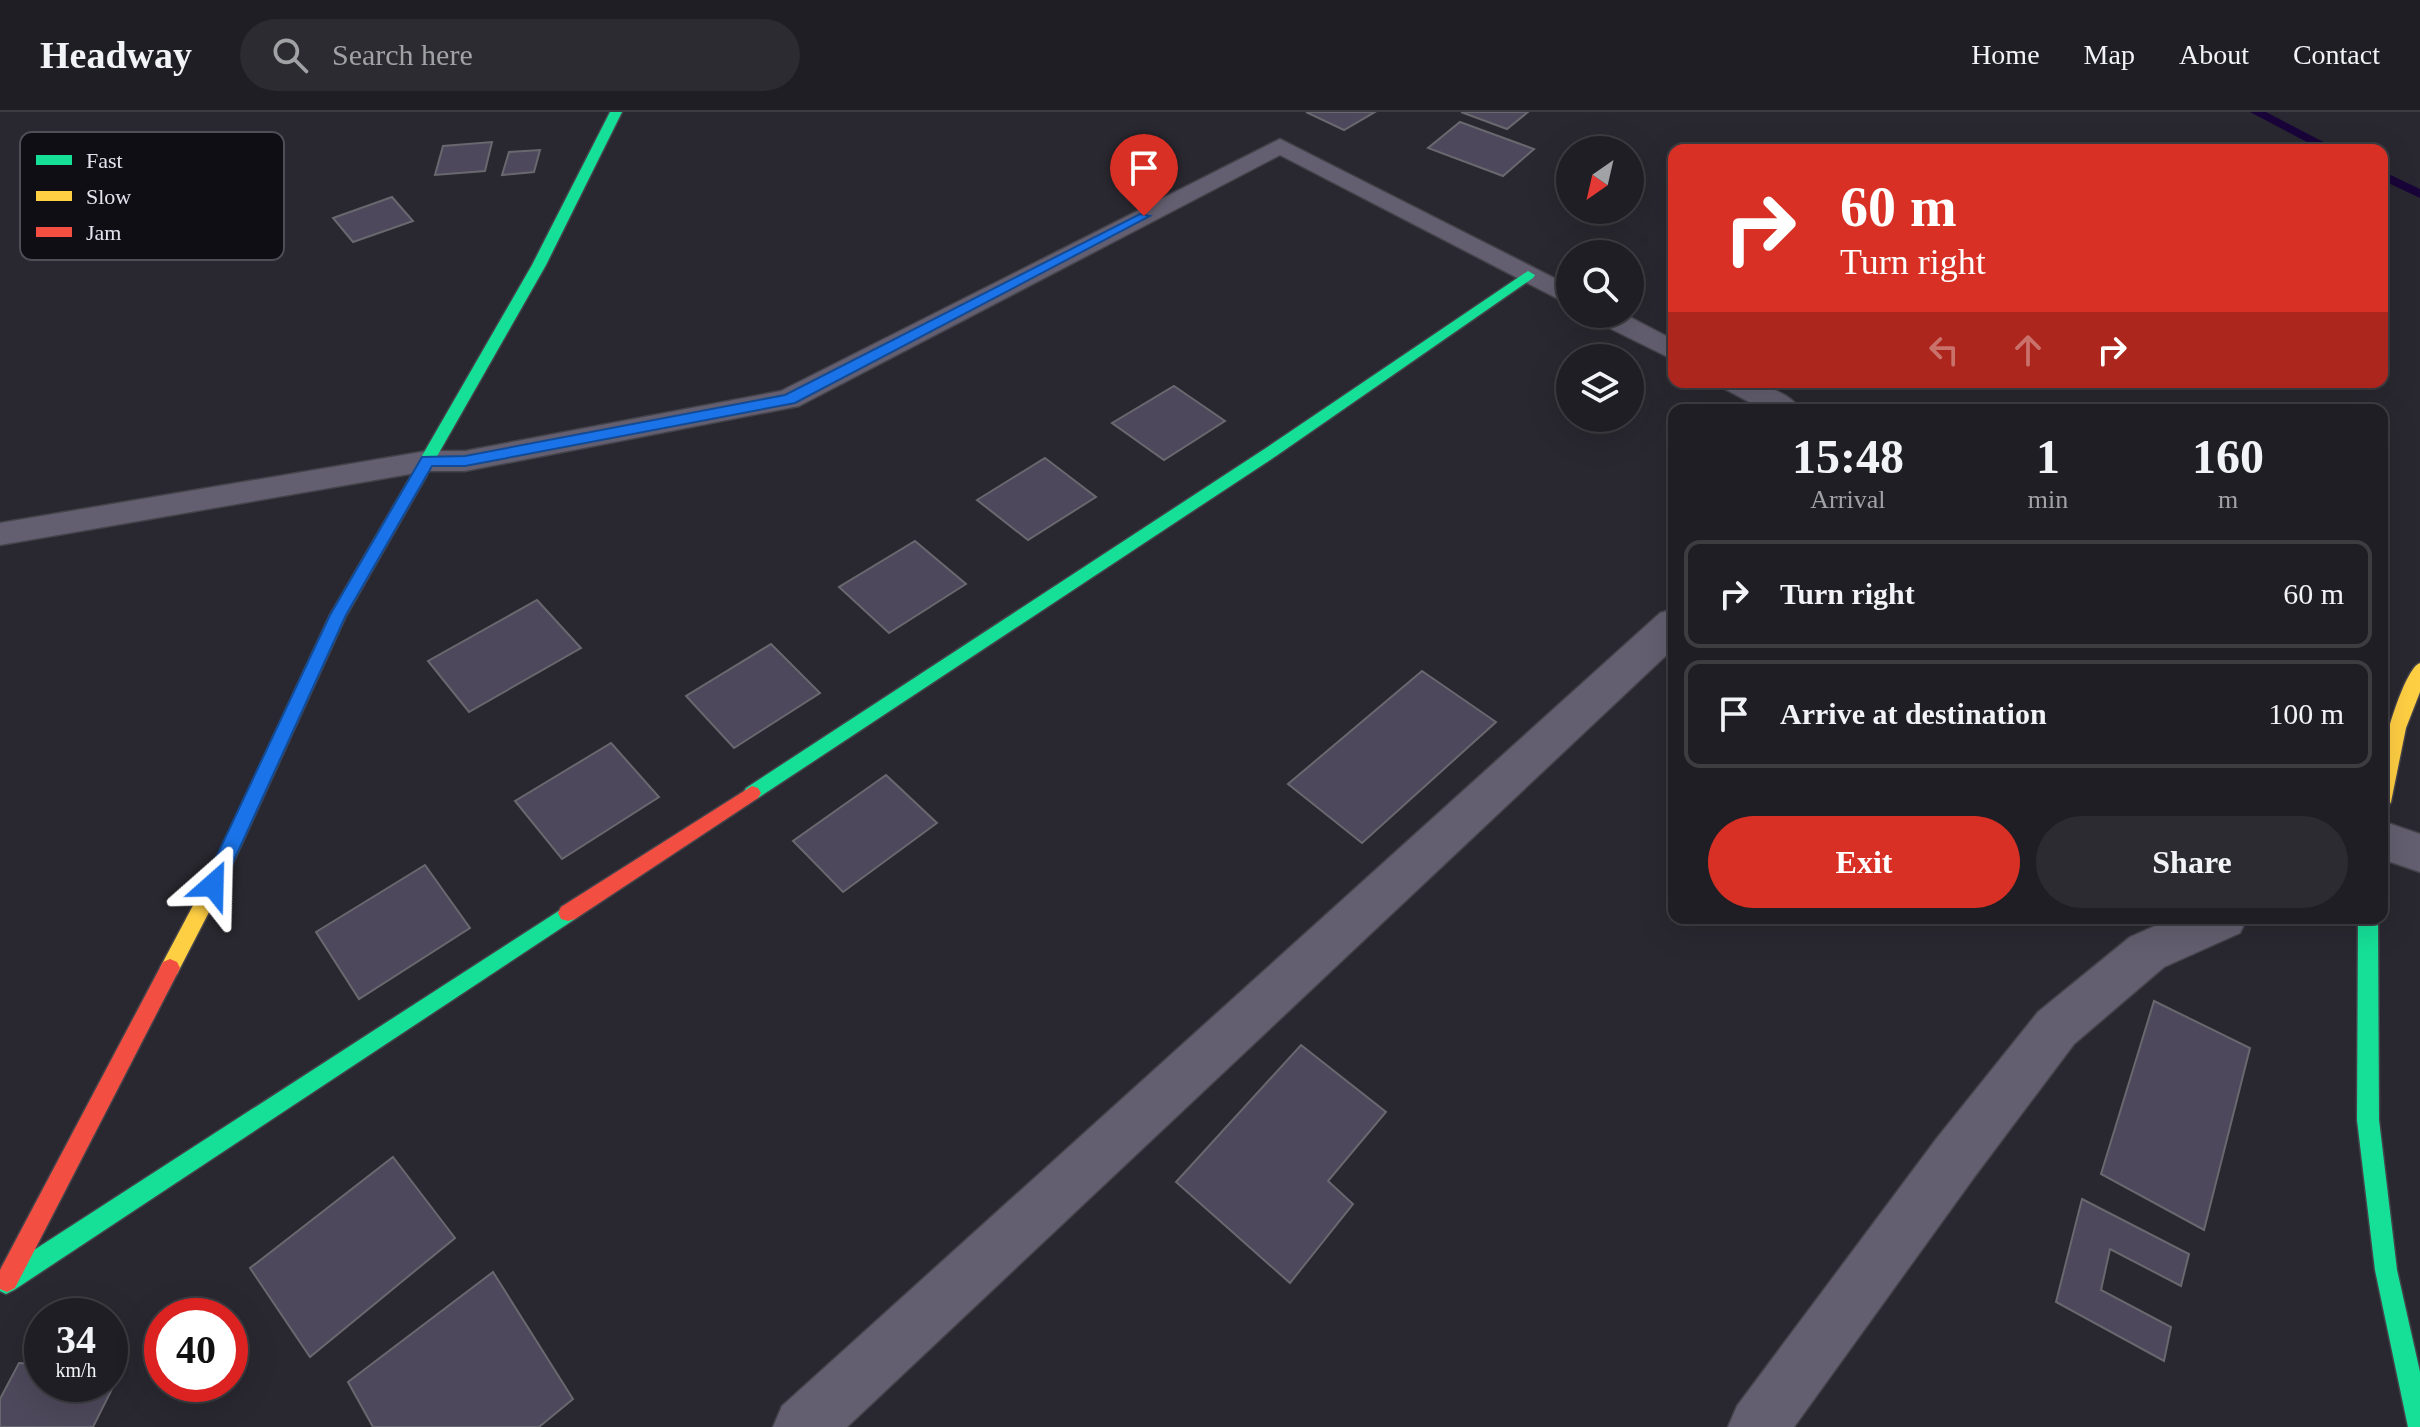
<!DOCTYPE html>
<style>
:root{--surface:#1f1e24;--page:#2c2b31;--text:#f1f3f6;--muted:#a1a2a6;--line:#3c3c41;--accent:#d93025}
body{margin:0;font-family:Georgia,serif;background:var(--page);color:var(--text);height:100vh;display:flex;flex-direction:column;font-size:30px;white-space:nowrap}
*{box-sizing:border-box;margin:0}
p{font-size:26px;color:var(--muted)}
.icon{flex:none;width:44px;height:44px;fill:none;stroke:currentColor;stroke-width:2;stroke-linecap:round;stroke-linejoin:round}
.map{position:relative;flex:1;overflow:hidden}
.panel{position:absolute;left:1668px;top:292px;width:720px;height:520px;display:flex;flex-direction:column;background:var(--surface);border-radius:16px;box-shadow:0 8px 32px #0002,0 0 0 2px var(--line)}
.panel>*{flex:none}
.banner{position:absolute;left:1668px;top:32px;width:720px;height:244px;border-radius:16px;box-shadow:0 8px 32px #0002,0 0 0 2px var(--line);background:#d93025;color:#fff;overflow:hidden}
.needle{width:52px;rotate:214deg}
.tools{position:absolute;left:1556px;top:24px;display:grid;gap:16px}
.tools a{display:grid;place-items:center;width:88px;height:88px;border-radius:50%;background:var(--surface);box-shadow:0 8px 32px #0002,0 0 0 2px var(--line);font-size:40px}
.speed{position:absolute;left:24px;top:1186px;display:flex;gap:16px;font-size:40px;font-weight:700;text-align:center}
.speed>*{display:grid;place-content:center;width:104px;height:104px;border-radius:50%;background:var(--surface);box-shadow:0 8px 32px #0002,0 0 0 2px var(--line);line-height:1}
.speed small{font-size:20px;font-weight:400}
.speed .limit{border:12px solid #d22;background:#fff;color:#111}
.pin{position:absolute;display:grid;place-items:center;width:68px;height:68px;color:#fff;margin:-82px -34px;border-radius:50% 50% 50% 0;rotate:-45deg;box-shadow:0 0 8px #0007}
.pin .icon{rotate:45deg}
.me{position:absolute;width:88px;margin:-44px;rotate:25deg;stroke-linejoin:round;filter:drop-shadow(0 0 6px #0008)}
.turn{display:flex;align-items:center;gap:28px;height:168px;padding:0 40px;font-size:36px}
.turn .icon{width:104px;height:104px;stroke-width:2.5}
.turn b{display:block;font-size:56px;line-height:68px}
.lanes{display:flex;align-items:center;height:76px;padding:0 40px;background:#0003;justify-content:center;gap:40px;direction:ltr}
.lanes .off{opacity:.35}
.eta{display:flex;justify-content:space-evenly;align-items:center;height:136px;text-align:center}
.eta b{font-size:48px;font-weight:600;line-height:56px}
.cta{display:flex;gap:16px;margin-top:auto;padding:16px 40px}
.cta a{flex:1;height:92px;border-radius:48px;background:var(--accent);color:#fff;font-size:32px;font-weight:600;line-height:92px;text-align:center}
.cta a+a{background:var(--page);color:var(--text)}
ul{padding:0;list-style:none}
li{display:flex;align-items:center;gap:24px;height:108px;margin:0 16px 12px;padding:0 24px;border:4px solid var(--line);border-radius:16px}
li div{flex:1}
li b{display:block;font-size:30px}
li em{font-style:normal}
header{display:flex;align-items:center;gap:48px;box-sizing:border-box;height:112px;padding:0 40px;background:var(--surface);border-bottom:2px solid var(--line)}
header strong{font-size:38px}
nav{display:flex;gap:44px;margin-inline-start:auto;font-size:28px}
.search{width:560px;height:72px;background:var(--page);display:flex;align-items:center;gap:20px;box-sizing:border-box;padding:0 28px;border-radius:44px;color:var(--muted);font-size:30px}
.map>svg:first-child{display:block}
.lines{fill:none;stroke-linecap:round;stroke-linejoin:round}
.stream{fill:#190439;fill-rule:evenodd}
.building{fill:#4d485b;stroke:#69686f;stroke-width:2}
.lane-casing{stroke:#44434a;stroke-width:3}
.street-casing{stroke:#44434a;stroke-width:3}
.fast-casing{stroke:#44434a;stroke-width:3}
.slow-casing{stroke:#44434a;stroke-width:3}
.jam-casing{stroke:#44434a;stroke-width:3}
.lane{fill:#635f70;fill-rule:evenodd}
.street{fill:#635f70;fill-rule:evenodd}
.fast{fill:#16e098;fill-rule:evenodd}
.slow{fill:#ffcf43;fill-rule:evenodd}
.jam{fill:#f24e42;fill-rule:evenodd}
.route{fill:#1a73e8;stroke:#114b97;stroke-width:2}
.key{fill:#0f0e15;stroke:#4f4e56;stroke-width:2}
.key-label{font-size:22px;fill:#e4e3ed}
</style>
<header>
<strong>Headway</strong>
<div class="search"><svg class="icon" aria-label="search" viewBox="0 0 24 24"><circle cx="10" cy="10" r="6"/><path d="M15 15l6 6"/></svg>Search here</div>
<nav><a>Home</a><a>Map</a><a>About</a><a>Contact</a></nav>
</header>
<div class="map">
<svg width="2420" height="1315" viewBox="0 0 2420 1315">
<rect width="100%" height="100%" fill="#292830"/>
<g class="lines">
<g class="stream">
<polygon points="2250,0 2266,0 2339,38 2322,38"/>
<polygon points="2382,59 2420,77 2420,86 2382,68"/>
</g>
</g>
<g class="building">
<polygon points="1306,0 1375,0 1344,18"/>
<polygon points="1461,0 1528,0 1507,17"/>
<polygon points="1460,10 1534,37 1503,64 1428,36"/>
<polygon points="492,30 485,59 435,63 443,34"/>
<polygon points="540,38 534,60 502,63 509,40"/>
<polygon points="392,85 413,109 353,130 333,106"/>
<polygon points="1174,274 1225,309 1164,348 1112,311"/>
<polygon points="1045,346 1096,385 1028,428 977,388"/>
<polygon points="915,429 966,472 889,521 839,475"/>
<polygon points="537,488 581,536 469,600 428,549"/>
<polygon points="771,532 820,581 734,636 686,584"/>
<polygon points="1422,559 1496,610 1362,731 1288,672"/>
<polygon points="611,631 659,685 562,747 515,689"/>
<polygon points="886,663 937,711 843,780 793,729"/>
<polygon points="425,753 470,816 359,887 316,820"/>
<polygon points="2154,889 2250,936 2204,1118 2101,1062"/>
<polygon points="1301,933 1386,1000 1328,1069 1353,1092 1290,1171 1176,1070"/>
<polygon points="393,1045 455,1126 310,1245 250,1156"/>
<polygon points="2082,1087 2189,1142 2181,1174 2110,1137 2101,1178 2171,1215 2164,1249 2056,1190"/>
<polygon points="493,1160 573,1287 539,1315 373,1315 348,1270"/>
<polygon points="19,1251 42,1252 42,1272 110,1272 110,1256 122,1257 93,1315 0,1315 0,1287"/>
</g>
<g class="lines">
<defs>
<g id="lane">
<polygon points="1280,27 1570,174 1570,193 1280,43 799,294 465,359 427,359 0,433 0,411 427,339 465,339 781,279"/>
<polygon points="1590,202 1624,202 1674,228 1674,248 1593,208"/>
<path d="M1719,270c26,0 66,3 82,28h-37l-41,-22z"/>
</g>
<g id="street">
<polygon points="1674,497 1674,536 847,1315 773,1315 782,1294 1660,501"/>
<polygon points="2382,709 2420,722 2420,760 2382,747"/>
<polygon points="2173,806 2247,806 2240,821 2164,855 2074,932 1975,1064 1794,1315 1728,1315 1737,1294 1937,1026 2038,900 2130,825"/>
</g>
<g id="fast">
<polygon points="610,0 622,0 546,153 424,367 414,367 411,363 532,153"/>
<polygon points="1528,159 1535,163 1533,166 1276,344 758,686 746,686 743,681 746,676 1266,336"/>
<polygon points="568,793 575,795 578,801 575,807 14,1178 6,1182 0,1179 0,1160"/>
<polygon points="2358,806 2378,806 2379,1008 2397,1158 2420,1260 2420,1315 2408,1315 2375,1158 2357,1008"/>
</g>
<g id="slow">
<polygon points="419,358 427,363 346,504 223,773 177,862 170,865 163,862 160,856 163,850 206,769 330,503 414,359"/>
<path d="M2420,551v29l-14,36 -15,74 -3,5 -6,3c0,-17 -1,-34 0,-50 1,-18 23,-92 38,-97z"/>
</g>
<g id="jam">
<polygon points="752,674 758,676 761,681 758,686 575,807 568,809 561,807 558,801 561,795"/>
<polygon points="170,847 177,850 180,856 177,862 15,1176 7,1180 0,1177 0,1158 163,850"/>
</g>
</defs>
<use href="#lane" class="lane-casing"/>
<use href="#street" class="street-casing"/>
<use href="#fast" class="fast-casing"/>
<use href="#slow" class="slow-casing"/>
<use href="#jam" class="jam-casing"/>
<use href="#lane" class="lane"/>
<use href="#street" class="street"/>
<use href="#fast" class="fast"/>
<use href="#slow" class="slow"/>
<use href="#jam" class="jam"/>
</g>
<polygon class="route" points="1140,102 1150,104 795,291 465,354 432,354 346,503 220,779 213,781 206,779 203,773 330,503 422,345 465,344 785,283"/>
<rect x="20" y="20" width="264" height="128" rx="12" class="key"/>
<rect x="36" y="43" width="36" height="10" fill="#16e098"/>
<rect x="36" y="79" width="36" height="10" fill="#ffcf43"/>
<rect x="36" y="115" width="36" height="10" fill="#f24e42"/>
<g class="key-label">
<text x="86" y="56">Fast</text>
<text x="86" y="92">Slow</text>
<text x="86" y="128">Jam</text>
</g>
</svg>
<div class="tools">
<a><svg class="needle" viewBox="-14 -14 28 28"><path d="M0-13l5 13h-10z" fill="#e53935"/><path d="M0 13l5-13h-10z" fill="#a1a2a6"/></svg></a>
<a><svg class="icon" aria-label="search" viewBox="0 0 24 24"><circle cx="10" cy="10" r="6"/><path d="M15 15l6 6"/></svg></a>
<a><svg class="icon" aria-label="layers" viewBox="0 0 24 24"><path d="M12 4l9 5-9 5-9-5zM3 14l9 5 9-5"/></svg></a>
</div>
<div class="speed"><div>34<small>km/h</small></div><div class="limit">40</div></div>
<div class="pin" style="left:1144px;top:104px;background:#d93025"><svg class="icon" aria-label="arrive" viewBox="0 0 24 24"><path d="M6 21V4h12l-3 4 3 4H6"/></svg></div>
<svg class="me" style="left:213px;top:773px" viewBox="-20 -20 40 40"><path d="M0-17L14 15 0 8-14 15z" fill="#1a73e8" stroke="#fff" stroke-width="4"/></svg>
<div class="banner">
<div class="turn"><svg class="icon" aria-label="right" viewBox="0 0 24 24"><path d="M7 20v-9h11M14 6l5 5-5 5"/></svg><div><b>60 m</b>Turn right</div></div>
<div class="lanes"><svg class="icon off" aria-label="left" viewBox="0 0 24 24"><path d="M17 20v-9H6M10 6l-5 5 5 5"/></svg><svg class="icon off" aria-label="ahead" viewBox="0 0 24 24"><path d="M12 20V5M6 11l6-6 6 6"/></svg><svg class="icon" aria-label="right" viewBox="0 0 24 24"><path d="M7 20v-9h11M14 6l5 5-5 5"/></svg></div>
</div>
<section class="panel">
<div class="eta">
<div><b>15:48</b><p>Arrival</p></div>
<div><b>1</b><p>min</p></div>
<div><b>160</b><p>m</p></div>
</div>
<ul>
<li><svg class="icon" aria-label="right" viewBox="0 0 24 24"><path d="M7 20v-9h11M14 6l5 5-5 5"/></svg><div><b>Turn right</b></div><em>60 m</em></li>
<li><svg class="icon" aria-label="arrive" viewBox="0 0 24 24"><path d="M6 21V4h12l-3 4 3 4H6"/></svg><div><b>Arrive at destination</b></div><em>100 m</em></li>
</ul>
<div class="cta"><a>Exit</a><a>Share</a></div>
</section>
</div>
